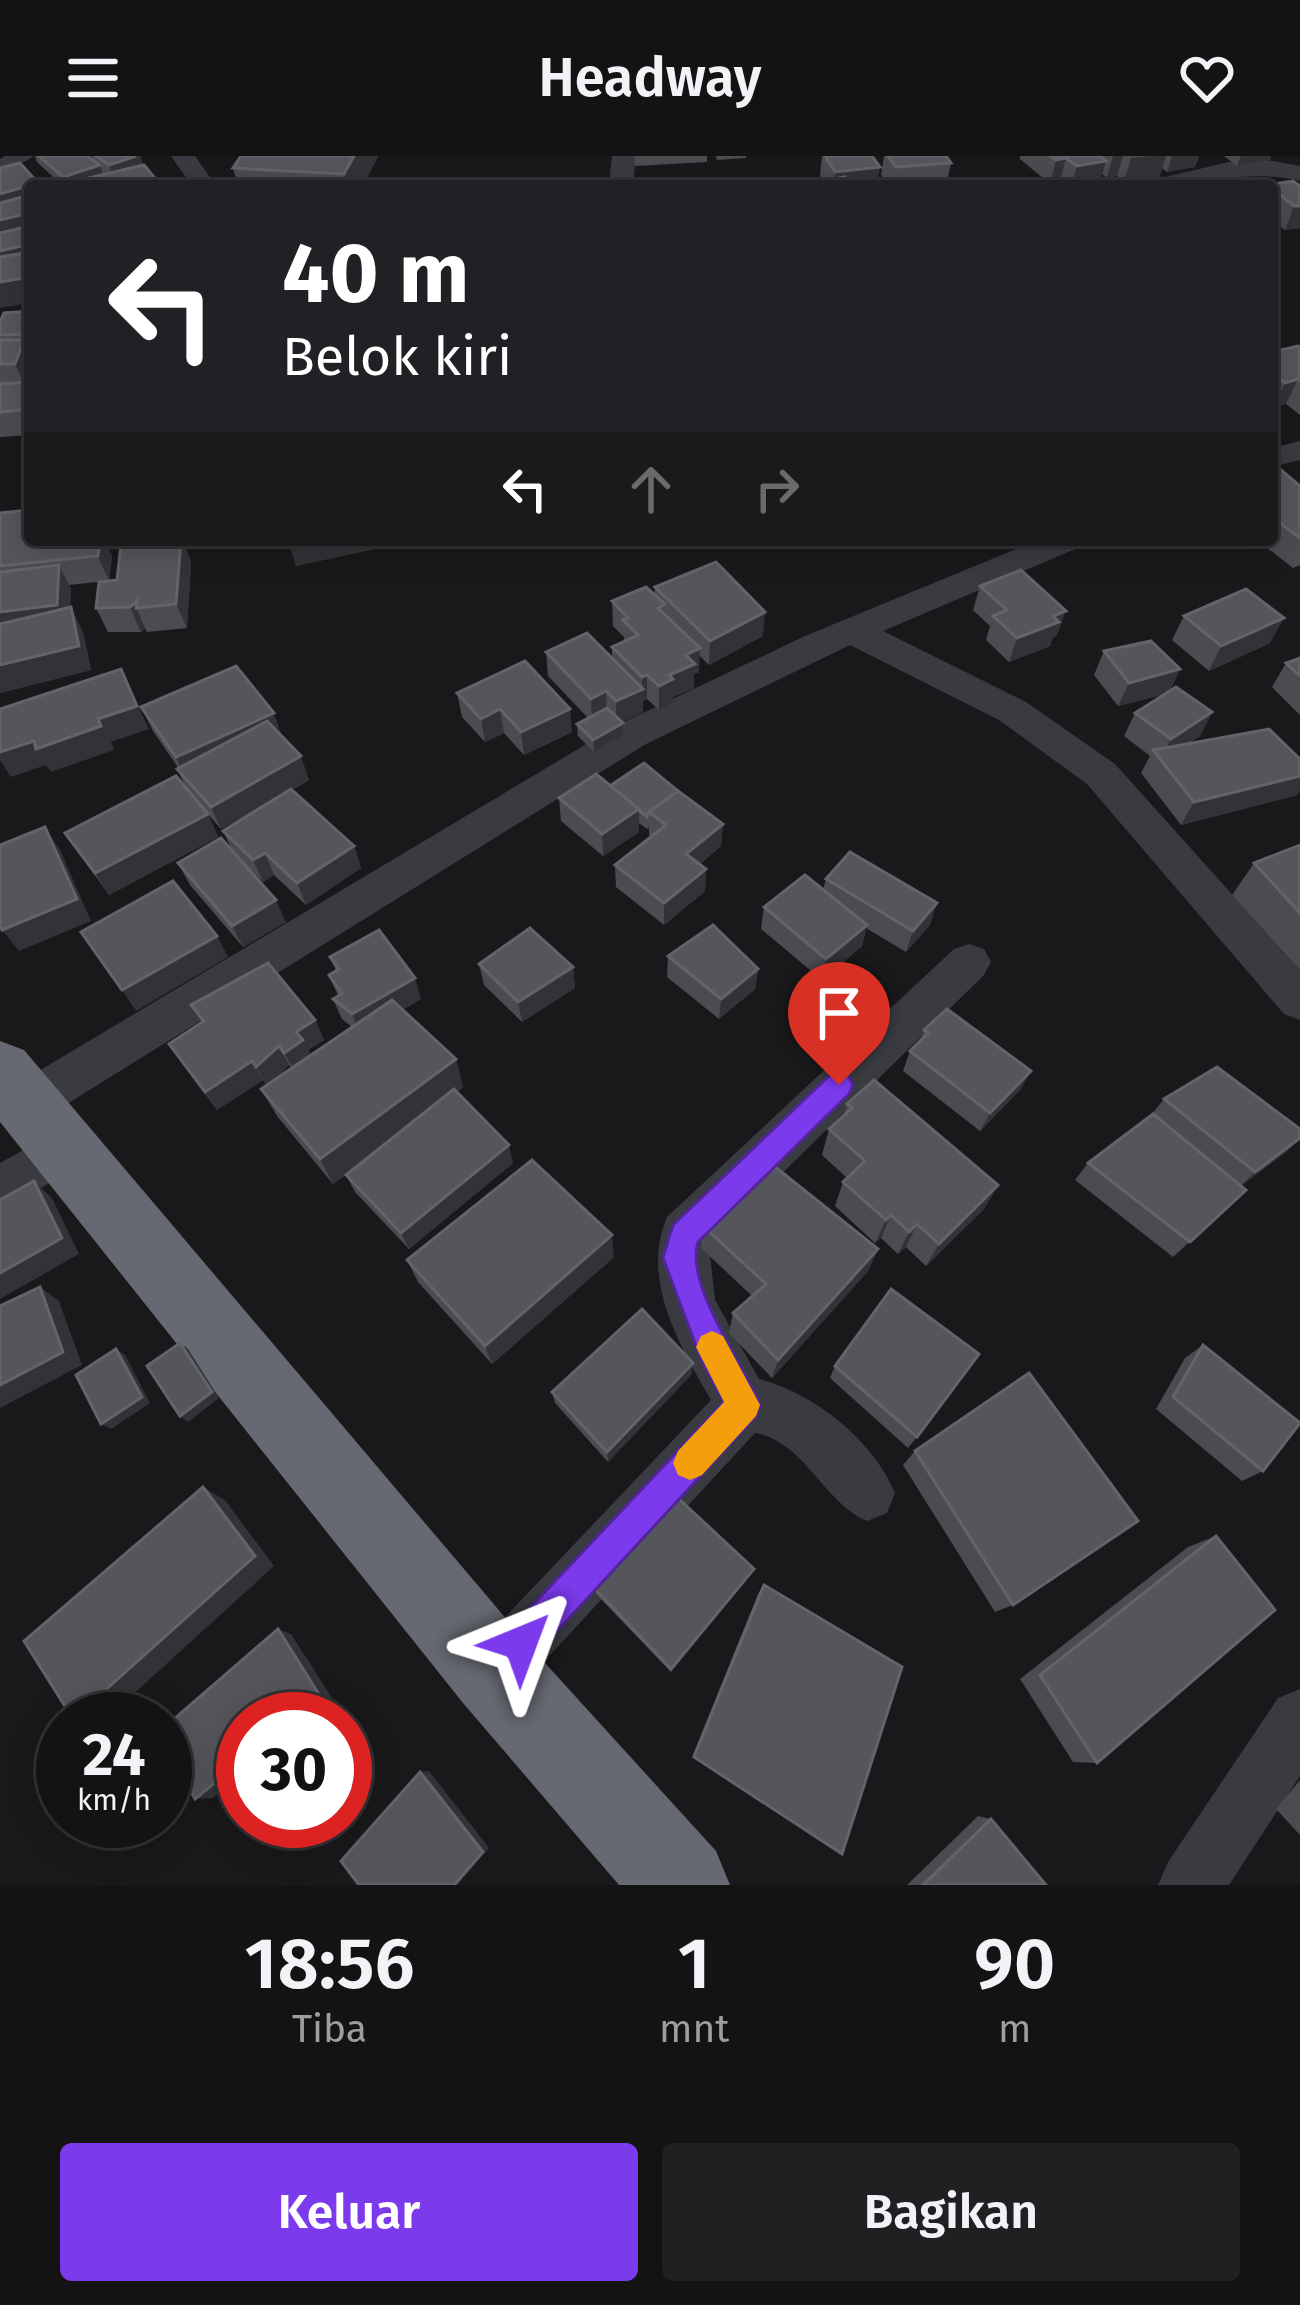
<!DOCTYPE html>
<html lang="id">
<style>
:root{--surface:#131314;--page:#202022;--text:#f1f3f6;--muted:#9d9ea0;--line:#323234;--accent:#7c3aed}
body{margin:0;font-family:"Fira Sans",sans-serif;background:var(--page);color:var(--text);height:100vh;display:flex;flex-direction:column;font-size:45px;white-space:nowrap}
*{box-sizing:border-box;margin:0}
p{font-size:39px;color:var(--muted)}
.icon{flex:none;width:66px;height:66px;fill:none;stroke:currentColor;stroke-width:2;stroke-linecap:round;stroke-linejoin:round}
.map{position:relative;height:1729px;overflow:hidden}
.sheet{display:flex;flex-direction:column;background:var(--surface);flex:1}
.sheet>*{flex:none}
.banner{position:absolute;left:24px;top:24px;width:1254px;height:366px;border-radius:12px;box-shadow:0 6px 30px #0003,0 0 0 3px var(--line);background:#202124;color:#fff;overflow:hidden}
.speed{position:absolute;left:36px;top:1536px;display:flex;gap:24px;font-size:60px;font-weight:700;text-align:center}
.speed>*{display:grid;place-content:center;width:156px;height:156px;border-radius:50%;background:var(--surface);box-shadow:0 6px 30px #0003,0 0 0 3px var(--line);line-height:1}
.speed small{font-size:30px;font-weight:400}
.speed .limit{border:18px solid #d22;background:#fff;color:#111}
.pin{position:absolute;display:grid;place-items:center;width:102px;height:102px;color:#fff;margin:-123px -51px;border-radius:50% 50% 50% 0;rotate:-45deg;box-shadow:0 0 12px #0007}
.pin .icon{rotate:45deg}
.me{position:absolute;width:132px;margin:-66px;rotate:44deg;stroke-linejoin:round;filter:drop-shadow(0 0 9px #0008)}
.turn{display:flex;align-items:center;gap:42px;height:252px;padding:0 60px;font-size:54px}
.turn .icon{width:156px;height:156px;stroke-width:2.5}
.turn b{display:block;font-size:84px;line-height:102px}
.lanes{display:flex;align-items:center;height:114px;padding:0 60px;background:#0003;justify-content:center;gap:60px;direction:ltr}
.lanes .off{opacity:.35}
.eta{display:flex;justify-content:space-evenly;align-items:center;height:204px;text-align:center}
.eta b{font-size:72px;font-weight:600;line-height:84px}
.cta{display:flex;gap:24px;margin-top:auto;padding:24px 60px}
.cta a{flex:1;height:138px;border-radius:12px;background:var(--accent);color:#fff;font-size:48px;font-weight:600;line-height:138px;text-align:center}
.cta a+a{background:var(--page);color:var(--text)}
header{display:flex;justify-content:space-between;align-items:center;height:156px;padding:0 60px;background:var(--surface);font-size:54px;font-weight:600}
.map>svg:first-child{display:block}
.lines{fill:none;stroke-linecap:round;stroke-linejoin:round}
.street{fill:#3a3b40;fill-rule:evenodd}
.highway{fill:#666971;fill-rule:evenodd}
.wall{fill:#4a4c50;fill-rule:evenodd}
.shaded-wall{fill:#323336}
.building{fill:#55565b;stroke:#62646a;stroke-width:3}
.route{fill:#7c3aed;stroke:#51269a;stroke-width:3}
.slow{fill:#f59e0b}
</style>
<header><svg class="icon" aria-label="menu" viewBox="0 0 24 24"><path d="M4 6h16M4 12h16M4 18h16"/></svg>Headway<svg class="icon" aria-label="heart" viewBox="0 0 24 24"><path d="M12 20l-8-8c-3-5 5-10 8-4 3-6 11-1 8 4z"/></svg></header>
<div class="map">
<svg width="1300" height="1729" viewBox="0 0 1300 1729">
<rect width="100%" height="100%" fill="#19191b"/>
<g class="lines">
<g class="street">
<polygon points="5,0 34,0 0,20 0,3"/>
<polygon points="171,0 195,0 216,30 192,30"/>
<polygon points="612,0 636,0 633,30 609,30"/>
<path d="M1267,4l33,6v15c-53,-13 -102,5 -155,5l3,-5 81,-19z"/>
<polygon points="1300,285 1300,304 1272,311 1272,292"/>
<polygon points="1038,384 1085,384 1080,391 883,475 1026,546 1115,608 1300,814 1300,864 1284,858 1087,628 999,564 850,489 646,588 46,961 29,967 12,961 6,946 12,931 620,568 805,480"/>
<path d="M969,788l15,5 7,13 -7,13 -275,270 6,55 44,79c55,14 114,61 136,114l-8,20 -20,8c-43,-18 -64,-81 -112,-88l-240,260 -21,9 -21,-9 -9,-21 9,-21 238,-251c-31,-54 -71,-120 -44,-183l287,-268z"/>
<polygon points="65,971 82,978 89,993 82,1008 0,1056 0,1007"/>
<polygon points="1300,1533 1300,1620 1229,1729 1158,1729 1168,1706 1278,1542"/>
</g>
<polygon class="highway" points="0,885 24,894 525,1485 716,1695 730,1729 619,1729 463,1547 0,966"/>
</g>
<g class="wall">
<polygon points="35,0 88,0 93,4 91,0 140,0 143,9 159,30 63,30 37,6"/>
<polygon points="378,0 363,30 238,30 233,12"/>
<polygon points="634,0 707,0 707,6 635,10"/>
<polygon points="716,0 746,0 746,2 717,4"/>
<polygon points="822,0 872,0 877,30 799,30 823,25 820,19"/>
<polygon points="884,0 946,0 951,7 946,30 889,30 881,19"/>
<polygon points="1020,0 1199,0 1195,11 1167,16 1162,12 1159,22 1124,26 1117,20 1107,22 1102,18 1099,29 1091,30 1065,30 1060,26 1050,28 1020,3"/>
<polygon points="1224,0 1271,0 1270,4 1237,10"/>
<polygon points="1267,29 1300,30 1300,72 1285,74 1272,64 1272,30 1267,30"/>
<polygon points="30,155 30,279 0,281 0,166"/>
<polygon points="1300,191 1300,259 1286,248 1272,250 1272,196"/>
<polygon points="1272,317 1300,330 1300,409 1293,412 1257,384 1272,384"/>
<polygon points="0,357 30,384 105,384 112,400 109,425 117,424 121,394 116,384 216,384 215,391 186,393 191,406 187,472 147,476 145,472 141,476 108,476 96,452 106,425 69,429 71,433 70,452 83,476 91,514 0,537"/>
<polygon points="980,430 1057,479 1053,481 1050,490 1009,506 986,484 990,470 973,454"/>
<polygon points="655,431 763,480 709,509 699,499 699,516 694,518 694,532 673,541 673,547 659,554 647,543 643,545 643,556 622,566 623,579 594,596 578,580 577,568 588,562 548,520 546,496 612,502 612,491 624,486 624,481 613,470 612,445 654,439"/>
<polygon points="1184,460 1270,487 1209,515 1172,484"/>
<polygon points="1104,495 1180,513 1169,536 1212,556 1200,580 1188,588 1297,639 1181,669 1141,617 1150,600 1124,580 1135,557 1165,538 1118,550 1094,519"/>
<polygon points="1300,502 1300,559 1272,531 1286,507"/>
<polygon points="457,537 572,576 524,599 504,577 485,586 462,561"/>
<polygon points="141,551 282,581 309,624 292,634 354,690 361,712 306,749 274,719 263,726 239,702 286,766 243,791 190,729 178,707 233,696 223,675 272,645 221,673 208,658 218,681 109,739 65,677 187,633 177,613 179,613 153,575"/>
<polygon points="610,630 679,636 723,668 721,690 700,708 706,713 705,735 664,769 616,731 615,709 652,681 649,679 649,671 647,673 639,667 639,676 603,700 561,665 559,642"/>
<polygon points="1300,689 1300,814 1232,739 1254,707"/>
<polygon points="826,723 930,769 906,796 866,772 862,790 822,824 761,773 764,751 823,734"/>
<polygon points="668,800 758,813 755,833 719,863 667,821"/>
<path d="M330,801l91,42 -19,11 54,49 7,28 -6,5 56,71 -104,86 -54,-57 -9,-17 15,-11 -28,20 -56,-68 -16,-27 6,-4 -4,-5 -46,30 -48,-66 33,-21 -11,-18 124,15 9,20 -16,10 3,5 41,-28 -10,-8 -9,-20 5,-3 -9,-21 7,-4zM289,909l3,3 -21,15z"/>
<polygon points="479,808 573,811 575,832 522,866 484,829"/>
<polygon points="924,874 1031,915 1020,934 980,975 903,915 910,895 920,886"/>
<polygon points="1164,943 1287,995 1241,1030 1246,1034 1173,1101 1075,1024 1088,1007 1151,959"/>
<polygon points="847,948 998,1029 984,1053 926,1110 906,1091 898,1098 881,1082 875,1087 835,1050 843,1026 847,1022 822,999 829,973 843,960"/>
<polygon points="703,1070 878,1093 868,1115 772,1222 729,1177 733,1157 752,1140 701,1092"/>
<polygon points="614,1101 492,1208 418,1126 407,1104"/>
<polygon points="1203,1189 1263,1315 1242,1325 1156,1253 1185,1202"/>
<polygon points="693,1207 691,1219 608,1306 555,1247 552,1236"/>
<polygon points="835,1210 917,1281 908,1292 830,1222"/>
<polygon points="915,1295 1013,1449 995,1456 903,1309"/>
<polygon points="1216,1380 1097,1607 1073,1606 1020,1523 1188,1391"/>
<polygon points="754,1413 671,1516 596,1438 594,1432"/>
<polygon points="764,1429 842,1698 692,1601 758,1438"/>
<polygon points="1300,1624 1300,1679 1276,1653"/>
<polygon points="978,1660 991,1663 1046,1729 907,1729"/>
</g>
<g class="shaded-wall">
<polygon points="136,0 140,0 143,11 113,21 109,9"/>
<polygon points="354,0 378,0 363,30 346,30 344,18"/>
<polygon points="1113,0 1123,0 1117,20 1107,22"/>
<polygon points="1150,0 1166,0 1159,22 1124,26 1131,2"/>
<polygon points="1172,0 1199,0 1195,11 1167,16"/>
<polygon points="1241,0 1271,0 1270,4 1237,10"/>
<polygon points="1066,2 1060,26 1050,28 1056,4"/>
<polygon points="1106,5 1099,29 1071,30 1077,10"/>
<polygon points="100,9 104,21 77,30 66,30 63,21"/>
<polygon points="880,11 877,30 834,30 835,16"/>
<polygon points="38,27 39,30 30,30 30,83 0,90 0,38"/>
<polygon points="1294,50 1300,50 1300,72 1285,74"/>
<polygon points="30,88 30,115 0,121 0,95"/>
<polygon points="30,121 30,147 0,152 0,126"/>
<polygon points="24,184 30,197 30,272 22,254 27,233 15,208"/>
<polygon points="1298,223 1286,248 1274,251 1285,227"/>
<polygon points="100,384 105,384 112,400 109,425 98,400"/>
<polygon points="181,384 191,406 187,472 176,448"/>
<polygon points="293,384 385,384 386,391 296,410 288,385"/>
<polygon points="59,409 71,433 69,473 0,483 0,456"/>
<polygon points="137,445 136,452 145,472 141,476 130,451"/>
<polygon points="71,451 83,476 91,514 0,537 0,509"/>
<polygon points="1066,455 1057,479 1053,481 1050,490 1009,506 1017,482 1053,460"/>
<polygon points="765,456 763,480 709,509 710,485"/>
<polygon points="1284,462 1270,487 1209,515 1221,490"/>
<polygon points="700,492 699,516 694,518 694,532 673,541 673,547 659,554 659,530 686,499"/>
<polygon points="121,513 149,573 111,586 114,594 51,616 46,609 11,621 0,604 0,596 98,563"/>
<polygon points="1180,513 1168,537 1118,550 1129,527"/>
<polygon points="647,519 647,543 643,545 643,556 616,569 616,545 642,533 642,521"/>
<polygon points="606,535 607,559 592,566 591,543"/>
<polygon points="500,553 504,577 485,586 481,563"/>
<polygon points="570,553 572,576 524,599 521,576"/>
<polygon points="1212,556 1200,580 1162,605 1160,604 1171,583"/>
<polygon points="274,557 282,581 187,625 176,601"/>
<polygon points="623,567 623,579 594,596 593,584"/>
<polygon points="301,600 309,624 221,673 211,651"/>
<polygon points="1300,620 1300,635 1297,639 1181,669 1194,646"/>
<polygon points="639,653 639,676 603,700 602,678"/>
<polygon points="208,658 218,681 109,739 95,717"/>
<polygon points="723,668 721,690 685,720 686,698"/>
<polygon points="45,671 60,694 91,765 19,795 2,774"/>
<polygon points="354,690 361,712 306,749 297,727"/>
<polygon points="265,697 274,719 263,726 253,704"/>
<polygon points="706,713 705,735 664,769 664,747"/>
<polygon points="276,744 286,766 243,791 232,770"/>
<polygon points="937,747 930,769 906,796 913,775"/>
<polygon points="867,769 862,790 822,824 826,803"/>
<polygon points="217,780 228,801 136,855 122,834"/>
<polygon points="573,811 575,832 522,866 518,846"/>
<polygon points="758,813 755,833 719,863 721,843"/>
<polygon points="415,822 421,843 360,878 352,858"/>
<polygon points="315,864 324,884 308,894 313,904 295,916 284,897 296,876"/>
<polygon points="279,890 289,909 267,930 256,911"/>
<polygon points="456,903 463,931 333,1028 320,1003"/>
<polygon points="252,905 263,924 217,954 205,936"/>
<polygon points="1031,915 1020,934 980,975 990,957"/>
<polygon points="1300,982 1287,995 1237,1033 1255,1016"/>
<polygon points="509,989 513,1007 409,1093 401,1077"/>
<polygon points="34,1025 52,1042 79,1098 0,1143 0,1117"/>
<polygon points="998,1029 984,1053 926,1110 939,1088"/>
<polygon points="891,1059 881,1082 875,1087 886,1064"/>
<polygon points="917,1068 906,1091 898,1098 909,1076"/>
<polygon points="612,1079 614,1101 492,1208 485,1190"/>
<polygon points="878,1093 868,1115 772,1222 778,1204"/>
<polygon points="40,1131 59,1145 82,1209 0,1252 0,1229"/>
<polygon points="180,1187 188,1193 219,1242 188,1266 180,1260"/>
<polygon points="116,1193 125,1199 150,1247 111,1273 101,1268"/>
<polygon points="693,1207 691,1219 608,1306 607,1296"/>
<polygon points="203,1331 225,1344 274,1410 106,1563 74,1563"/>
<polygon points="754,1413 750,1419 671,1516 671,1513"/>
<polygon points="278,1473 291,1478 332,1542 307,1563 293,1563"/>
<polygon points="243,1604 243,1616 213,1642 195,1643"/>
<polygon points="429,1615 489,1692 457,1729 454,1729 420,1616"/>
</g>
<g class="building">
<polygon points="39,0 87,0 100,9 63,21"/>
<polygon points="96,0 136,0 109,9"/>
<polygon points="241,0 354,0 344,18 233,12"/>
<polygon points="825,0 872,0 880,11 835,16"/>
<polygon points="888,0 946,0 951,7 896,11"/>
<polygon points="1050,0 1099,0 1106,5 1077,10 1066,2 1056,4"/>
<polygon points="20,7 38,27 0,38 0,12"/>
<polygon points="144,9 159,27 147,30 79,30 76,25"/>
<polygon points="845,21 852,30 799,29"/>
<polygon points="1293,25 1300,30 1300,50 1294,50 1272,32 1272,30 1267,29"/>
<polygon points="30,39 30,57 0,64 0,47"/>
<polygon points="30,70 30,88 0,95 0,77"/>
<polygon points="30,96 30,121 0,126 0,101"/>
<polygon points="30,155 30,178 0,179 0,166 4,157"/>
<polygon points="0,184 24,184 15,208 0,208"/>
<polygon points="1298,190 1300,191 1300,225 1298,223 1285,227 1277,220 1277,209 1272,204 1272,196"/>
<polygon points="28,226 22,254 0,256 0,228"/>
<polygon points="1281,314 1300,330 1300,382 1272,361 1272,317"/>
<polygon points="30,354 30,384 100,384 98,400 0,410 0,357"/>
<polygon points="159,384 181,384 176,448 136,452 137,445 130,451 96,452 99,426 117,424 121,388"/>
<polygon points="716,406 765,456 710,485 655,431"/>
<polygon points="59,409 57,449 0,456 0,416"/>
<polygon points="1021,414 1066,455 1053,460 1059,466 1017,482 993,460 1007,454 980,430"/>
<polygon points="646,431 665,448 658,452 700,492 686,499 695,508 669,519 673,523 659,530 647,519 642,521 612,491 638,479 623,464 628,462 612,445"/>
<polygon points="1246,433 1284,462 1221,490 1184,460"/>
<polygon points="71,451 79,490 0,509 0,468"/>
<polygon points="587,477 643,533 616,545 606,535 591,543 546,496"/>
<polygon points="1151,485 1180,513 1129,527 1104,495"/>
<polygon points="1300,502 1300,520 1286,507"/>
<polygon points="525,505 570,553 521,576 500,553 481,563 457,537"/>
<polygon points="236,510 274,557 176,601 141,551"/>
<polygon points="121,513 137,550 98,563 101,570 36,593 34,585 0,596 0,553"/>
<polygon points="1176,531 1212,556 1171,583 1135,557"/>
<polygon points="607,552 623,567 593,584 577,568"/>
<polygon points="267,565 301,600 211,651 177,613"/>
<polygon points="1269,573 1300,603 1300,620 1194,646 1153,594"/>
<polygon points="644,607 679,636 678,635 649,656 647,661 610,630"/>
<polygon points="596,618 639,653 602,678 559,642"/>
<polygon points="176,620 208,658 95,717 65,677"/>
<polygon points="291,633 354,690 297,727 265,697 253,704 223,675"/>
<polygon points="678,635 723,668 686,698 706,713 664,747 615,709 666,669 649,656"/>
<polygon points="45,671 77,743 2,774 0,769 0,689"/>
<polygon points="221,682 276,744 232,770 178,707"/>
<polygon points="1300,689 1300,757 1254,707"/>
<polygon points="850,696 937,747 913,775 826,723"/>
<polygon points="805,719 867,769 826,803 764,751"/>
<polygon points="173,725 217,780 122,834 81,776"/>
<polygon points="713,769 758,813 721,843 668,800"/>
<polygon points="530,772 573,811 518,846 479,808"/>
<polygon points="379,774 415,822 352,858 333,843 342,838 329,819 339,813 330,801"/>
<polygon points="268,807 315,864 296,876 303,884 284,897 279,890 256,911 252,905 205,936 169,888 204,865 191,849"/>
<polygon points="392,844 456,903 320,1003 261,933"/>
<polygon points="947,853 1031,915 990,957 910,895 928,877 924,874"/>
<polygon points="1217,911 1300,973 1300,982 1255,1016 1164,943"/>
<polygon points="874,924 998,1029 939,1088 917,1068 909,1076 891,1059 886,1064 843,1026 865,1005 829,973 852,952 847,948"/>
<polygon points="454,933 509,989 401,1077 346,1019"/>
<polygon points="1153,958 1246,1034 1190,1086 1088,1007"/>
<polygon points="532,1004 612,1079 485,1190 407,1104"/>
<polygon points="769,1006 878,1093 778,1204 733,1157 766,1128 703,1070"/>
<polygon points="34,1025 62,1082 0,1117 0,1044"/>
<polygon points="40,1131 63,1196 0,1229 0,1150"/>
<polygon points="891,1133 979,1198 917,1281 835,1210"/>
<polygon points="642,1153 693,1207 607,1296 552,1236"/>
<polygon points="180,1187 212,1236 180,1260 147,1210"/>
<polygon points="1203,1189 1300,1267 1263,1315 1173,1241"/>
<polygon points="116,1193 142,1241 101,1268 76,1219"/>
<polygon points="1029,1217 1138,1365 1013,1449 915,1295"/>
<polygon points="203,1331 255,1400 73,1563 24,1485"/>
<polygon points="678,1342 754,1413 671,1513 594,1432"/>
<polygon points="1216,1380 1275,1454 1097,1607 1040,1519"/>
<polygon points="764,1429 902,1511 842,1698 694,1601"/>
<polygon points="278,1473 320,1540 293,1563 243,1563 243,1604 195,1643 165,1586 165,1571"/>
<polygon points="420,1616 483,1696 454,1729 359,1729 341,1705"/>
<polygon points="991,1663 1046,1729 923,1729"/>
</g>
<path class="route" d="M839,917l10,3 4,9 -4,9 -151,148c-13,44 45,121 62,163l-4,11 -222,240 -13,5 -12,-5 -6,-13 6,-13 215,-228 -23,-43 -38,-101 7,-24 4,-10 155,-148z"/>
<polygon class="slow" points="712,1175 723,1180 760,1249 756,1260 702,1319 690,1324 678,1319 673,1307 678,1295 724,1246 696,1191 701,1180"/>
</svg>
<div class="speed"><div>24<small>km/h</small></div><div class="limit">30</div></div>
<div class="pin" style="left:839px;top:929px;background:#d93025"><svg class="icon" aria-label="arrive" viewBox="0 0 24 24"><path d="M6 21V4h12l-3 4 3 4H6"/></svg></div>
<svg class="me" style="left:521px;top:1487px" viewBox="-20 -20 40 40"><path d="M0-17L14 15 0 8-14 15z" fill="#7c3aed" stroke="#fff" stroke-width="4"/></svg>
<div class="banner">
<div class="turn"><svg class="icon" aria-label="left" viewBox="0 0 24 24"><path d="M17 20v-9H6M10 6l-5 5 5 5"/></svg><div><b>40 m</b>Belok kiri</div></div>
<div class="lanes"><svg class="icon" aria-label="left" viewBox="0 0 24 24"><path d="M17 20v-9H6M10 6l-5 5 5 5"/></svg><svg class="icon off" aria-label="ahead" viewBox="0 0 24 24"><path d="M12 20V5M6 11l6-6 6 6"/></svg><svg class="icon off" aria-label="right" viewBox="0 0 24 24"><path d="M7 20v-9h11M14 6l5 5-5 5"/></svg></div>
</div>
</div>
<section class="sheet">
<div class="eta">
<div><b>18:56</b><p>Tiba</p></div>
<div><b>1</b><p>mnt</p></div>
<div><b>90</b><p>m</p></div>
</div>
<div class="cta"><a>Keluar</a><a>Bagikan</a></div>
</section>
